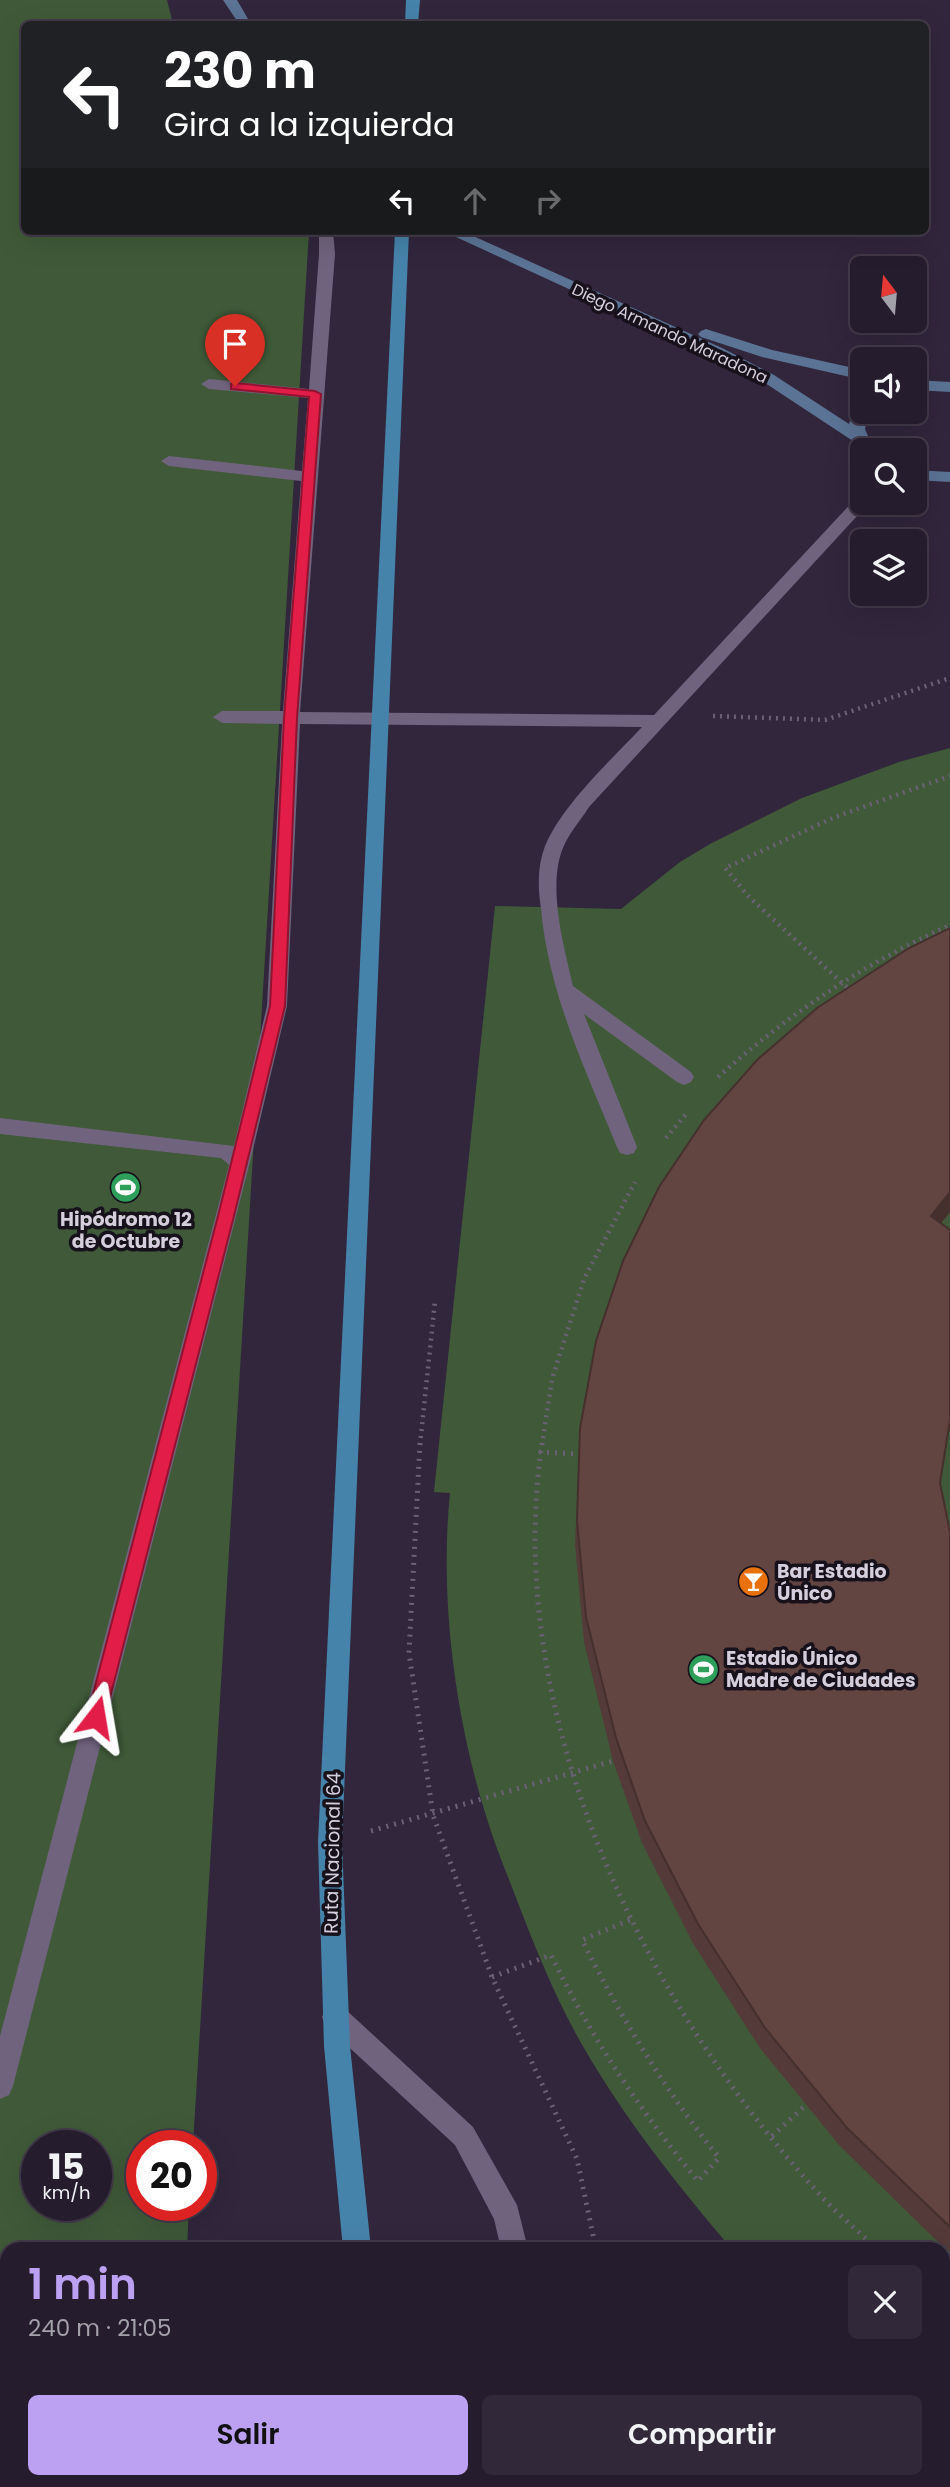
<!DOCTYPE html>
<html lang="es">
<meta charset="utf-8">
<style>
:root{--surface:#251c2d;--page:#312939;--text:#f1f3f6;--muted:#a3a1aa;--line:#423a49;--accent:#bca0f2}
body{margin:0;font-family:Poppins,sans-serif;background:var(--page);color:var(--text);height:100vh;display:flex;flex-direction:column;font-size:26px;white-space:nowrap}
*{box-sizing:border-box;margin:0}
p{font-size:23px;color:var(--muted)}
.icon{flex:none;width:38px;height:38px;fill:none;stroke:currentColor;stroke-width:2;stroke-linecap:round;stroke-linejoin:round}
.map{position:relative;flex:1;overflow:hidden}
.details{position:absolute;left:0px;top:2242px;width:950px;height:247px;display:flex;flex-direction:column;background:var(--surface);border-radius:21px 21px 0 0;box-shadow:0 7px 28px #0002,0 0 0 2px var(--line)}
.details>*{flex:none}
.guide{position:absolute;left:21px;top:21px;width:908px;height:214px;border-radius:10px;box-shadow:0 7px 28px #0002,0 0 0 2px var(--line);background:#202124;color:#fff;overflow:hidden}
.needle{width:46px;rotate:344deg}
.buttons{position:absolute;left:850px;top:256px;display:grid;gap:14px}
.buttons a{display:grid;place-items:center;width:77px;height:77px;border-radius:10px;background:var(--surface);box-shadow:0 7px 28px #0002,0 0 0 2px var(--line);font-size:35px}
.speed{position:absolute;left:21px;top:2130px;display:flex;gap:14px;font-size:35px;font-weight:700;text-align:center}
.speed>*{display:grid;place-content:center;width:91px;height:91px;border-radius:50%;background:var(--surface);box-shadow:0 7px 28px #0002,0 0 0 2px var(--line);line-height:1}
.speed small{font-size:18px;font-weight:400}
.speed .limit{border:10px solid #d22;background:#fff;color:#111}
.pin{position:absolute;display:grid;place-items:center;width:60px;height:60px;color:#fff;margin:-72px -30px;border-radius:50% 50% 50% 0;rotate:-45deg;box-shadow:0 0 7px #0007}
.pin .icon{rotate:45deg}
.me{position:absolute;width:77px;margin:-38px;rotate:14deg;stroke-linejoin:round;filter:drop-shadow(0 0 5px #0008)}
.turn{display:flex;align-items:center;gap:24px;height:147px;padding:0 28px;font-size:32px}
.turn .icon{width:91px;height:91px;stroke-width:2.5}
.turn b{display:block;font-size:49px;line-height:60px}
.lanes{display:flex;align-items:center;height:66px;padding:0 28px;background:#0003;justify-content:center;gap:35px;direction:ltr}
.lanes .off{opacity:.35}
.round{display:grid;place-items:center;flex:none;width:74px;height:74px;border-radius:10px;background:var(--page)}
.summary{display:flex;align-items:center;justify-content:space-between;height:119px;padding:0 28px}
h1{font-size:42px;font-weight:600;line-height:52px;color:var(--accent)}
.cta{display:flex;gap:14px;margin-top:auto;padding:14px 28px}
.cta a{flex:1;height:80px;border-radius:10px;background:var(--accent);color:#111;font-size:28px;font-weight:600;line-height:80px;text-align:center}
.cta a+a{background:var(--page);color:var(--text)}
.map>svg:first-child{display:block}
.green{fill:#405a39;fill-rule:evenodd}
.lines{fill:none;stroke-linecap:round;stroke-linejoin:round}
.path-far1{stroke:#6b6175;stroke-width:4.5;stroke-dasharray:2 5;stroke-linecap:butt}
.path{stroke:#6b6175;stroke-width:5;stroke-dasharray:2 6;stroke-linecap:butt}
.lane{fill:#70637d;fill-rule:evenodd}
.secondary{fill:#5b7394;fill-rule:evenodd}
.primary{fill:#4683aa;fill-rule:evenodd}
.wall{fill:#543a38}
.shaded-wall{fill:#45302e}
.building{fill:#624441;stroke:#45302e;stroke-width:2}
.route{fill:#e11d48;stroke:#92132f;stroke-width:2}
.labels{text-anchor:middle;stroke-width:7;stroke-linejoin:round;paint-order:stroke}
.far-street-label{font-size:16px;fill:#d5cedd;stroke:#16111b}
.poi-label{font-size:19px;font-weight:bold;fill:#d5cedd;stroke:#16111b;text-anchor:start}
.street-label{font-size:19px;fill:#d5cedd;stroke:#16111b}
</style>
<div class="map">
<svg width="950" height="2487" viewBox="0 0 950 2487">
<rect width="100%" height="100%" fill="#31263c"/>
<g class="green">
<path d="M0,0h167l6,24h-149v207h285l-116,1914 -51,1v59h47l-2,44h-180v233h166l-1,5h-172zM37,2146h59v59h-59z"/>
<path d="M950,748v1739h-204l4,-5h193v-233h-211c-54,-63 -107,-130 -148,-201 -27,-46 -47,-96 -66,-145 -9,-25 -20,-49 -28,-75 -34,-102 -51,-227 -40,-335l-16,-1 61,-586 126,3 59,-47 30,-18 92,-46 97,-36z"/>
</g>
<g class="lines">
<g class="path-far1">
<polyline points="713,716 825,720 950,678"/>
<polyline points="852,992 749,897 725,868 835,817 950,776"/>
<path d="M718,1077c71,-63 145,-113 232,-152"/>
<polyline points="666,1138 687,1113"/>
<polyline points="420,1445 435,1301"/>
<polyline points="542,1445 552,1379 584,1279 635,1182"/>
</g>
<g class="path">
<polyline points="420,1443 409,1653 433,1815 492,1977 577,2159 596,2249"/>
<path d="M542,1443c-40,272 101,560 281,755 17,18 36,34 54,51"/>
<polyline points="539,1452 578,1454"/>
<polyline points="371,1831 613,1761"/>
<path d="M492,1977l59,-22c40,82 89,156 147,226l21,-23c-54,-68 -98,-140 -137,-218l48,-20"/>
<polyline points="772,2136 807,2104"/>
<polyline points="943,2309 950,2314"/>
<polyline points="643,2482 644,2487"/>
</g>
<g class="lane">
<path d="M319,231h14l2,23 -35,458 354,3 203,-218 6,-1v6h7l-281,305c-8,13 -20,26 -26,41 -16,38 1,99 10,138l118,86 3,5 -3,5 -7,3 -7,-3 -93,-68 53,133 -3,6 -7,2 -7,-2 -3,-6c-32,-79 -68,-152 -76,-238 -3,-21 -4,-42 4,-63 18,-42 66,-86 97,-119l-342,-3 -13,282 -37,156 -237,924 -4,9 -9,4v-63l229,-871 -8,-7 -221,-24v-16l234,28 33,-140 15,-282 -60,-1 -9,-6 9,-6h61l18,-230 -132,-15 -8,-5 8,-5 133,15 6,-73 -99,-9 -8,-5 8,-5 100,10 10,-135z"/>
<polygon points="335,2004 344,2008 473,2127 517,2205 528,2249 501,2249 494,2219 455,2145 326,2026 322,2017 326,2008"/>
<polygon points="554,2482 582,2482 583,2487 555,2487"/>
</g>
<g class="secondary">
<polygon points="223,0 237,0 251,24 239,24"/>
<polygon points="443,231 462,231 722,348 774,375 849,424 855,408 863,403 863,411 869,411 865,429 874,450 863,450 863,454 860,454 853,441 762,381 710,354"/>
<polygon points="706,329 772,350 863,370 863,380 762,357 701,337 698,334 701,331"/>
<polygon points="915,380 950,382 950,392 915,390"/>
<polygon points="915,470 950,472 950,482 915,480"/>
</g>
<g class="primary">
<polygon points="406,0 420,0 418,24 405,24"/>
<polygon points="395,231 409,231 342,1842 350,2046 371,2249 343,2249 324,2046 318,1842"/>
<polygon points="379,2482 407,2482 408,2487 380,2487"/>
</g>
</g>
<polygon class="wall" points="950,928 950,1212 941,1223 940,1483 950,1532 950,2251 936,2240 840,2146 760,2048 694,1945 642,1843 613,1761 584,1642 575,1545 580,1428"/>
<polygon class="shaded-wall" points="950,1192 950,1212 924,1244 931,1216"/>
<polygon class="building" points="950,928 950,1192 931,1216 950,1230 950,1420 940,1483 950,1532 950,2227 847,2128 765,2028 698,1924 645,1821 616,1738 586,1617 577,1520 580,1428 596,1341 623,1261 659,1187 704,1120 757,1060 817,1008 909,948"/>
<polygon class="route" points="235,383 315,391 321,394 297,718 285,1006 234,1216 105,1717 102,1723 96,1726 90,1723 87,1717 218,1216 270,1006 284,718 309,397 231,389 231,384"/>
<defs>
<symbol id="stadium-disc" viewBox="-11 -11 22 22"><circle r="9.5" fill="#2e9e5b" stroke="#16111b"/><path d="M0-5a6.5 5 0 1 0 0 10a6.5 5 0 1 0 0-10ZM-3.5-1.8h7v3.6h-7Z" fill="#fff"/></symbol>
<symbol id="bar-disc" viewBox="-11 -11 22 22"><circle r="9.5" fill="#e8710a" stroke="#16111b"/><path d="M-6-5H6L.8 .8V4.5H3.5V6h-7V4.5H-.8V.8Z" fill="#fff"/></symbol>
</defs>
<g fill-rule="evenodd">
<use href="#stadium-disc" x="108" y="1170" width="35" height="35"/>
<use href="#bar-disc" x="736" y="1564" width="35" height="35"/>
<use href="#stadium-disc" x="686" y="1652" width="35" height="35"/>
</g>
<g class="labels">
<g class="far-street-label">
<text transform="translate(670 333) rotate(25)" y="6">Diego Armando Maradona</text>
</g>
<g class="poi-label">
<text x="126" y="1226" text-anchor="middle">Hipódromo 12<tspan x="126" dy="22">de Octubre</tspan></text>
<text x="777" y="1578">Bar Estadio<tspan x="777" dy="22">Único</tspan></text>
<text x="726" y="1665">Estadio Único<tspan x="726" dy="22">Madre de Ciudades</tspan></text>
</g>
<g class="street-label">
<text transform="translate(332 1853) rotate(-89)" y="7">Ruta Nacional 64</text>
</g>
</g>
</svg>
<div class="buttons">
<a><svg class="needle" viewBox="-14 -14 28 28"><path d="M0-13l5 13h-10z" fill="#e53935"/><path d="M0 13l5-13h-10z" fill="#a3a1aa"/></svg></a>
<a><svg class="icon" aria-label="sound" viewBox="0 0 24 24"><path d="M4 9h4l5-4v14l-5-4H4zM17 9q2 3 0 6"/></svg></a>
<a><svg class="icon" aria-label="search" viewBox="0 0 24 24"><circle cx="10" cy="10" r="6"/><path d="M15 15l6 6"/></svg></a>
<a><svg class="icon" aria-label="layers" viewBox="0 0 24 24"><path d="M12 4l9 5-9 5-9-5zM3 14l9 5 9-5"/></svg></a>
</div>
<div class="speed"><div>15<small>km/h</small></div><div class="limit">20</div></div>
<div class="pin" style="left:235px;top:386px;background:#d93025"><svg class="icon" aria-label="arrive" viewBox="0 0 24 24"><path d="M6 21V4h12l-3 4 3 4H6"/></svg></div>
<svg class="me" style="left:96px;top:1717px" viewBox="-20 -20 40 40"><path d="M0-17L14 15 0 8-14 15z" fill="#e11d48" stroke="#fff" stroke-width="4"/></svg>
<div class="guide">
<div class="turn"><svg class="icon" aria-label="left" viewBox="0 0 24 24"><path d="M17 20v-9H6M10 6l-5 5 5 5"/></svg><div><b>230 m</b>Gira a la izquierda</div></div>
<div class="lanes"><svg class="icon" aria-label="left" viewBox="0 0 24 24"><path d="M17 20v-9H6M10 6l-5 5 5 5"/></svg><svg class="icon off" aria-label="ahead" viewBox="0 0 24 24"><path d="M12 20V5M6 11l6-6 6 6"/></svg><svg class="icon off" aria-label="right" viewBox="0 0 24 24"><path d="M7 20v-9h11M14 6l5 5-5 5"/></svg></div>
</div>
<section class="details">
<div class="summary"><div><h1>1 min</h1><p>240 m · 21:05</p></div><a class="round"><svg class="icon" aria-label="close" viewBox="0 0 24 24"><path d="M6 6l12 12M18 6L6 18"/></svg></a></div>
<div class="cta"><a>Salir</a><a>Compartir</a></div>
</section>
</div>
